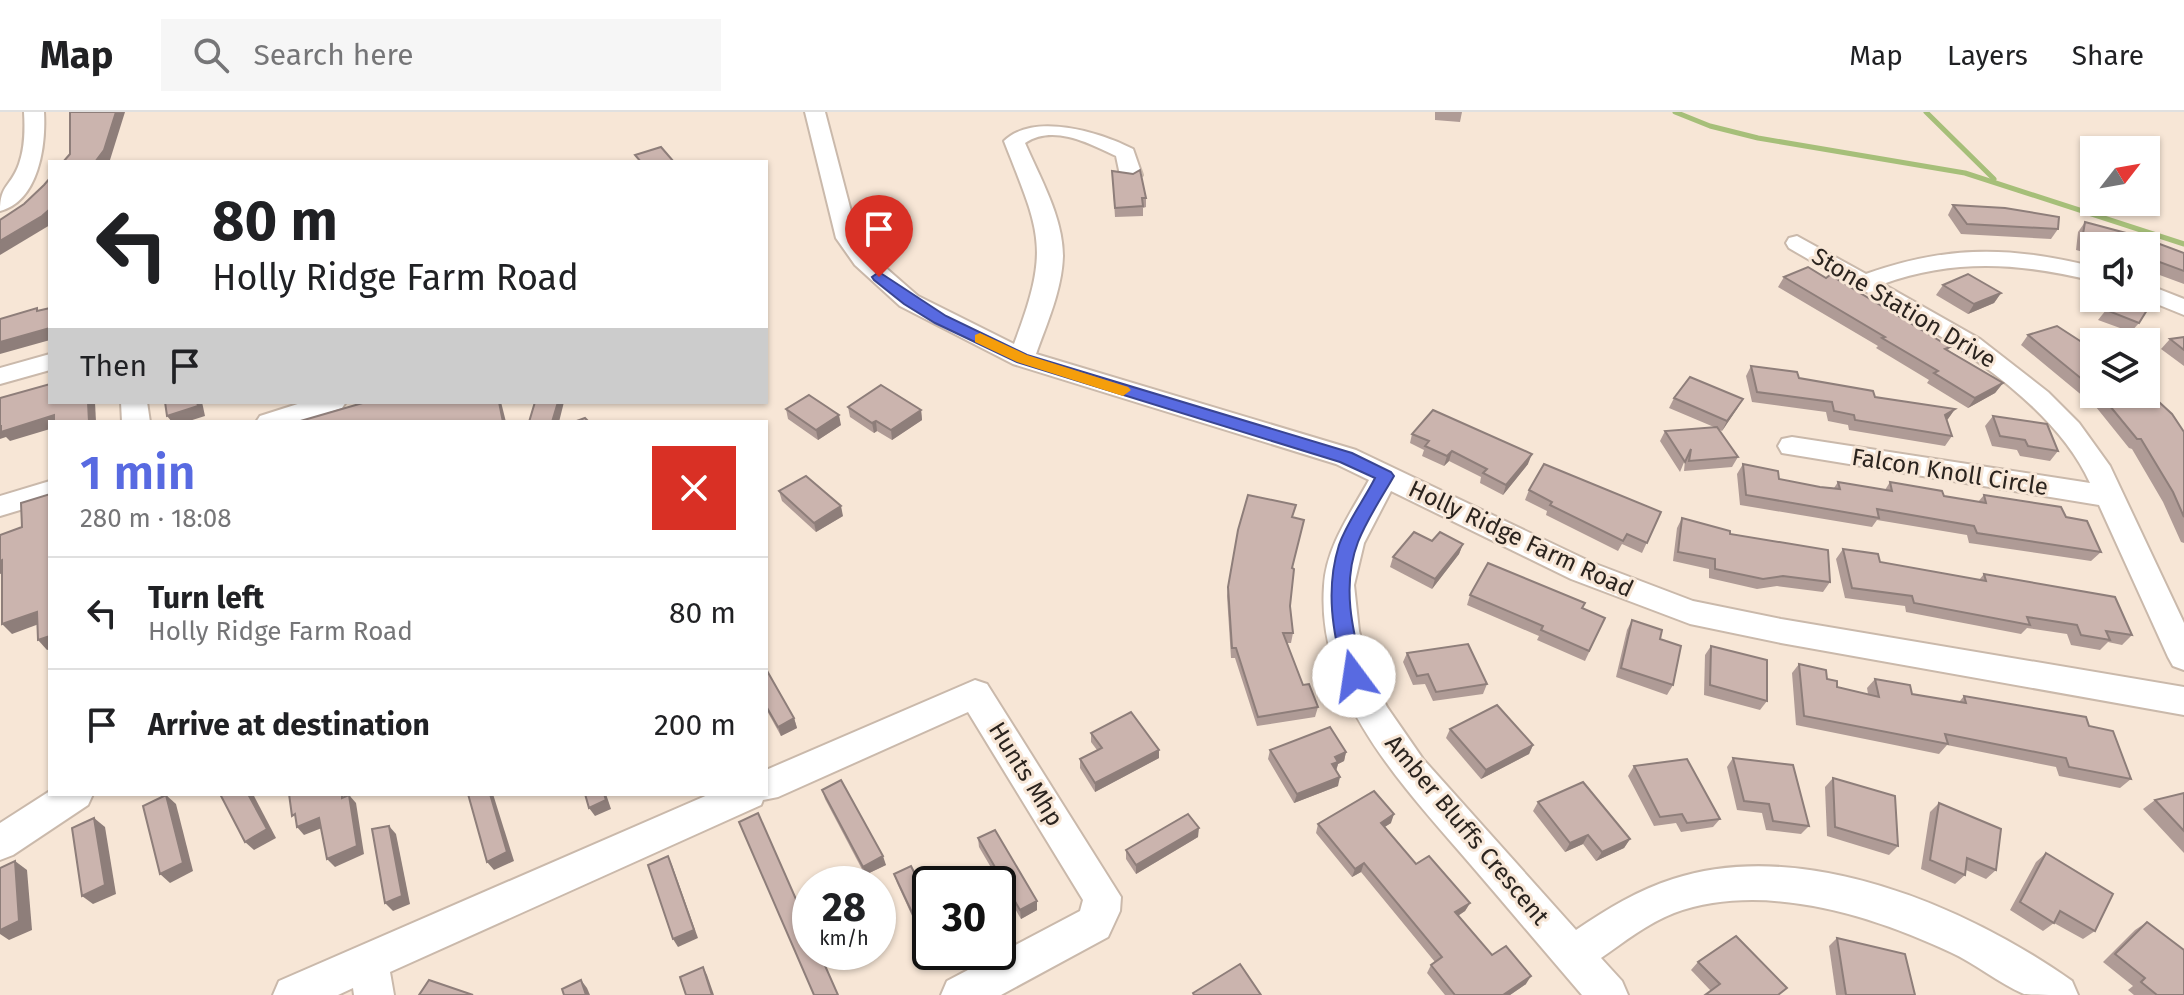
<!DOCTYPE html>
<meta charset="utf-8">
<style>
:root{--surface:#fff;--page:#f6f6f6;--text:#202124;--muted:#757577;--line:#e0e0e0;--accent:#586ae1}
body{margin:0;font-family:"Fira Sans",sans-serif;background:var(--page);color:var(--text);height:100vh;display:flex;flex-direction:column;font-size:30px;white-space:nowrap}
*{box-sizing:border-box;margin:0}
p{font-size:26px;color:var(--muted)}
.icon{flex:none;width:44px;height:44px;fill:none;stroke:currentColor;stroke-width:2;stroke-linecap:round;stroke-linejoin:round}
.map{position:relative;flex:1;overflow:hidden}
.sheet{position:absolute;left:48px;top:308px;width:720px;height:376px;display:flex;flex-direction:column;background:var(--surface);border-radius:0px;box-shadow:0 2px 6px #0004}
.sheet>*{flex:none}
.banner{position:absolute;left:48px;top:48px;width:720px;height:244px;border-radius:0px;box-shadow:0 2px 6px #0004;background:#fff;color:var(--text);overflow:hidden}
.needle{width:52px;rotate:59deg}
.buttons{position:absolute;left:2080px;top:24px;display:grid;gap:16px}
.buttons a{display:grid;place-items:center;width:80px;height:80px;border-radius:0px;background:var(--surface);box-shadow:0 2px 6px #0004;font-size:40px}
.speed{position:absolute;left:792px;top:754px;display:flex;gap:16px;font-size:40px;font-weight:700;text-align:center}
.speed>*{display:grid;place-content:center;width:104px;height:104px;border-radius:50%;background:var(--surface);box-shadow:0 2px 6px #0004;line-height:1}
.speed small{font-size:20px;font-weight:400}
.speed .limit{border:4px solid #111;border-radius:12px;background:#fff;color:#111}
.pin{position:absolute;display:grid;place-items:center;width:68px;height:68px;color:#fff;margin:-82px -34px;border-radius:50% 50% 50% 0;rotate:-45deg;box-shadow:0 0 8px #0007}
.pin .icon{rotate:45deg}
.me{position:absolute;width:88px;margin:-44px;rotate:346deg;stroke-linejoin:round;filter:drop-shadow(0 0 6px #0008)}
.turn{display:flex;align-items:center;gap:28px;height:168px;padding:0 32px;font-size:36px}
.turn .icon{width:104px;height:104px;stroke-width:2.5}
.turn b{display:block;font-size:56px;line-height:68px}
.then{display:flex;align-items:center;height:76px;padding:0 32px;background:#0003;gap:16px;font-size:30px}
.round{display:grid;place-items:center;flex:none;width:84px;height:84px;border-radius:0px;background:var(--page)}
.overview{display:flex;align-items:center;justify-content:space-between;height:136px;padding:0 32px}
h1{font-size:48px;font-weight:600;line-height:60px;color:var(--accent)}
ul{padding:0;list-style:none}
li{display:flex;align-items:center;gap:24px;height:112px;padding:0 32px;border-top:2px solid var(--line)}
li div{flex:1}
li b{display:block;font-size:30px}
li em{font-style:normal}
header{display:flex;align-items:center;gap:48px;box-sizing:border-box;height:112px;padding:0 40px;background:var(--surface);border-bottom:2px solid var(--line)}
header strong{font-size:38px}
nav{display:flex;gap:44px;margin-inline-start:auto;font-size:28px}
.search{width:560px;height:72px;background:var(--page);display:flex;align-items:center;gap:20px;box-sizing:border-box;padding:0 28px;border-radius:0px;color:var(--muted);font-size:30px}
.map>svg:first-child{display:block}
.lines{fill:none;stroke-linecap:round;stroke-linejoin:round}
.stream{stroke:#a6bf79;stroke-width:5}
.minor-casing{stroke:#cab9ab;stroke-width:4}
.minor{fill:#fff;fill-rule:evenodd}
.wall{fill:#af9b96}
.shaded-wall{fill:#8e7e7a}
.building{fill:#cbb4ae;stroke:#8e7e7a;stroke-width:2}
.route{fill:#586ae1;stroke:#394592;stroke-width:2}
.slow{fill:#f59e0b}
.labels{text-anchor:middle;stroke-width:6;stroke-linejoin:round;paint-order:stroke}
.street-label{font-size:24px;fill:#2b241f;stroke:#f7e6d6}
</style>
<header>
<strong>Map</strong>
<div class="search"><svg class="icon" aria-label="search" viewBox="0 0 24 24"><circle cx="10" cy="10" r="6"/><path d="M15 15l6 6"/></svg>Search here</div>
<nav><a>Map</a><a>Layers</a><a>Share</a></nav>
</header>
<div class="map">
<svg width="2184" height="883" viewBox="0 0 2184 883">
<rect width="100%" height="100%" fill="#f7e6d6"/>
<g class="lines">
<g class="stream">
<polyline points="1675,0 1710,14 1758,26 1965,61 2184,132"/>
<polyline points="1926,0 1994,67"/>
</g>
<defs>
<g id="minor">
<path d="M24,0h20c2,33 -5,89 -44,99 0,-27 11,-24 19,-47 6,-17 6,-34 5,-52z"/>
<path d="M805,0h20l33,126 13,17 47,41 96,48c37,-97 26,-111 -10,-203 30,-29 95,-9 129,8l9,26 -11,6 -11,-6 -4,-19c-27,-13 -63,-32 -91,-13 15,35 38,74 38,113 -1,34 -16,67 -27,98l320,96 237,113 100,38 88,18 403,68v28l-403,-72 -91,-19 -119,-45 -180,-88 -27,52 -10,42 5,46 11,44 17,32 36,52 153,171c31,-21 62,-40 97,-51 130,-42 293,27 399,102l6,14c-15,0 -41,0 -54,-1 -26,-11 -49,-31 -74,-42 -81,-38 -188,-71 -276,-39 -26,10 -50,29 -73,45l21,23 6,14h-46c-37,-43 -74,-87 -111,-130 -67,-78 -155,-168 -147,-279 2,-39 27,-73 45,-106l-33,-16 -323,-100 -113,-58 -45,-41 -19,-27z"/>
<path d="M1797,124l69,38c81,-29 146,-28 228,-7v14c-73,-18 -139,-23 -211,3l97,55 68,53 31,31 31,43 74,157v47l-11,-4 -5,-9 -69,-152 -317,-52 -4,-7 4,-7 10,-2 298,46c-47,-104 -206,-179 -301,-235l-3,-5 3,-5z"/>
<polygon points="2146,172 2184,187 2184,203 2142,186 2146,186"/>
<polygon points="50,242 50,258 0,272 0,256"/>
<polygon points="121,290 147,290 150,310 122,310"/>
<polygon points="304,290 346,290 342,296 299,310 256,310 260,304"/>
<polygon points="50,369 50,389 0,404 0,384"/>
<polygon points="975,568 987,572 1121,785 1120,799 1108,825 1001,883 941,883 947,869 1080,799 1083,788 968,600 778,685 763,688 761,693 390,860 394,883 354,883 353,876 338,883 273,883 279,869 710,682 766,682 766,658"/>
<polygon points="50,679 50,682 93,682 88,693 13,743 0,748 0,711"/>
</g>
</defs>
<use href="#minor" class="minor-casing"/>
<use href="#minor" class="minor"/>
</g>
<g class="wall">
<polygon points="1435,0 1462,0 1460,10 1435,8"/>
<polygon points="1112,59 1146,86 1146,95 1143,96 1143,104 1115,105"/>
<polygon points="1953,93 2058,117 2051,127 1961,122 1948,103"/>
<polygon points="2085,110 2184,141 2184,172 2146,158 2146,134 2094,134 2094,143 2076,138 2078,120"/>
<polygon points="1784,165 1950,235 1948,238 2003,271 1995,281 1968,296 1927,271 1929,268 1876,236 1878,234 1778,175"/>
<polygon points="1943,173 2001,181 1994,191 1968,202 1936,183"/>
<polygon points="2106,198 2139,211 2131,220 2098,208"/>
<polygon points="2028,223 2094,238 2094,282 2146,282 2184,320 2184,431 2181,430 2163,390 2132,337 2129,336 2096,295 2021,233"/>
<polygon points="2184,225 2184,254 2161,237 2170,227"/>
<polygon points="1751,254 1875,285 1955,297 1947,308 1952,324 1945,334 1849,318 1848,313 1828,309 1826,300 1752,290 1746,264"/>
<polygon points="1674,286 1743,287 1722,319 1718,317 1738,345 1732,355 1684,359 1685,348 1680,360 1660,329 1665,319 1714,315 1669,296"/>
<polygon points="848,295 921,298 922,308 892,328 877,319 874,321 850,305"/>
<polygon points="786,297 841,313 818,328 788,307"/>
<polygon points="1993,304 2058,339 2050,349 2020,344 2017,338 1992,334 1985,314"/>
<polygon points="1412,322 1528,352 1503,383 1480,371 1481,365 1449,349 1444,354 1422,344 1424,338 1410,331"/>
<polygon points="1743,352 1779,367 1820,375 1834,376 1838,370 1885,378 1890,370 1944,384 1978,390 1984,383 2066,405 2101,440 2091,449 1969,431 1967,423 1877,408 1872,415 1740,393 1737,362"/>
<polygon points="1529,378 1661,400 1642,441 1622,432 1618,439 1546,403 1547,399 1525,388"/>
<polygon points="779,379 843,404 816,420 782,389"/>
<polygon points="1293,405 1290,494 1293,521 1291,531 1287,531 1303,573 1318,595 1315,605 1257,614 1235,546 1231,546 1227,484 1228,475"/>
<polygon points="1682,406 1730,422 1830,470 1823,480 1777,474 1757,477 1709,466 1709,457 1673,449 1677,416"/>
<polygon points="1432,429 1463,432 1459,442 1432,477 1390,455 1393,445"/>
<polygon points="1843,437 1880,450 1979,468 1984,462 2132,523 2122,533 2108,530 2100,538 2071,533 2067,522 2027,516 2021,522 1906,500 1905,494 1845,486 1836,447"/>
<polygon points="1470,483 1582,496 1605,506 1585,549 1537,528 1539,524 1467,493"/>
<polygon points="1632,508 1660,527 1673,573 1667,583 1616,565 1627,518"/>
<polygon points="1711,534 1767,589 1760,598 1704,583 1705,543"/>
<polygon points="1407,541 1487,572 1483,582 1433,589 1425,572 1413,573 1403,550"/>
<polygon points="1799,552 1827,567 1837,575 1868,582 1867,576 1875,567 1912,582 1959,590 1964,584 2089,614 2131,667 2120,676 2059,664 2056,655 1947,633 1939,642 1796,613 1792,561"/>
<polygon points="766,557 794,606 797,616 781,624 766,597"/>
<polygon points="1450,617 1533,633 1529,642 1481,667 1446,626"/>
<polygon points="1091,621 1159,646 1095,680 1080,656 1080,647 1097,638 1091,630"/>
<polygon points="1270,638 1346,640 1344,649 1338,652 1336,658 1338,674 1294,691 1268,647"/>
<polygon points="1733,646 1809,714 1801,722 1766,718 1762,701 1737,698 1727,655"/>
<polygon points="1634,654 1720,707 1713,715 1681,720 1676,711 1654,714 1628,664"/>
<polygon points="1833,666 1898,734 1889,743 1827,724 1825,675"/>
<polygon points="822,678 886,753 865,763 825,687"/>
<polygon points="2184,681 2184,741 2143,697 2155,688"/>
<polygon points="1538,690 1630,727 1624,736 1596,749 1583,732 1565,740 1533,699"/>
<polygon points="1939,691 1996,758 1986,767 1966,758 1965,763 1955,772 1921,757 1930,700"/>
<polygon points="1391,711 1384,715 1416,752 1470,791 1465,799 1458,804 1492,843 1526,872 1510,883 1445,883 1427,861 1431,853 1435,850 1361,760 1352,765 1316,721 1318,712"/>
<polygon points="1198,725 1136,762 1126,747 1126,738"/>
<polygon points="978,726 1037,798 1021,807 979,735"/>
<polygon points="2046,741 2095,819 2083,827 2054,811 2043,819 2010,798 2036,750"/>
<polygon points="894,762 930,840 952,840 953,845 935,854 897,771"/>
<polygon points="2147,810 2184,883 2134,883 2128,878 2133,874 2103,850 2135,818"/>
<polygon points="1837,826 1915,883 1836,883 1829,834"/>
<polygon points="1698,850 1779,883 1711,879 1691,858"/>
</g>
<g class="shaded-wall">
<polygon points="116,0 125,0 110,48 108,50 95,50"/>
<polygon points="50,97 50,113 0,143 0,129"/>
<polygon points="2001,181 1994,191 1968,202 1974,192"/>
<polygon points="50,216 50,228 0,242 0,230"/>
<polygon points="2003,271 1995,281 1968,296 1975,286"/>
<polygon points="1743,287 1737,297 1722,319 1727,309"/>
<polygon points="88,290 95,290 96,310 89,310"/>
<polygon points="197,290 202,290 205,304 186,310 172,310 167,304"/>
<polygon points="499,290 501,290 506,310 503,310"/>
<polygon points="558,290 564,290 559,310 552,310"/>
<polygon points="1955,297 1948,307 1938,313 1945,303"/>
<polygon points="921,298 922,308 892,328 891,318"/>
<polygon points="54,303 60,310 50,310 50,317 10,329 6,325 0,327 0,314"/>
<polygon points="839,303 841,313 818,328 816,318"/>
<polygon points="876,309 877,319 874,321 872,311"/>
<polygon points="1452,339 1449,349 1444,354 1447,344"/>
<polygon points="1532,342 1528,352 1503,383 1506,373"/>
<polygon points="841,394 843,404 816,420 814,411"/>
<polygon points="1463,432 1459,442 1432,477 1435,467"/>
<polygon points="2,448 12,458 0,462 0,449"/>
<polygon points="37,500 47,509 12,522 2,512"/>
<polygon points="50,524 50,537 47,538 38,528"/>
<polygon points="794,606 797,616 781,624 778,615"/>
<polygon points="1533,633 1529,642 1481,667 1486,658"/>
<polygon points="1159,638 1159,646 1095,680 1095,671"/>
<polygon points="1346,640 1344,649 1338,652 1336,659 1329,661 1335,645"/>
<polygon points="1340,665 1338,674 1294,691 1297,682"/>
<polygon points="248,682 253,682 276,726 254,738 245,730"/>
<polygon points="490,682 493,682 514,749 494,758 487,750"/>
<polygon points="604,682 606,682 611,697 595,704 589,696"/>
<polygon points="166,683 176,692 193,759 170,771 160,762"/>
<polygon points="349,683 356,691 364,742 335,755 327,747"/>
<polygon points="1394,702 1391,711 1377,720 1381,711"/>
<polygon points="94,706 105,715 116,782 93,792 82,784"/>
<polygon points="319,706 327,714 304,723 297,715"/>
<polygon points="389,714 396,722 410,792 393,799 385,791"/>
<polygon points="1199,716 1198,725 1136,762 1136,753"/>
<polygon points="1588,723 1583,732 1565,740 1570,731"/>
<polygon points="1630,727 1624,736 1596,749 1602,740"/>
<polygon points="668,744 672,753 698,826 678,835 673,827"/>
<polygon points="883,744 886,753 865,763 863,755"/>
<polygon points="15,749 27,758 32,818 9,828 0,822 0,818"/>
<polygon points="1364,751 1361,760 1352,765 1355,757"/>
<polygon points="1037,789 1037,798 1021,807 1020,798"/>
<polygon points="1470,791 1465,799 1451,808 1455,800"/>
<polygon points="946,840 952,840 953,845 935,854 934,846"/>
<polygon points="703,855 707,863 714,883 712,883"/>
<polygon points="1531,864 1526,872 1510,883 1503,883"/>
<polygon points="581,868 587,876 590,883 586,883"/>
</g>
<g class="building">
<polygon points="70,0 116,0 104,38 95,50 63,50 70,42"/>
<polygon points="661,35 674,50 641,50 635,43"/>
<polygon points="1140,58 1146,86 1142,86 1143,94 1115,96 1112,59 1133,62"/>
<polygon points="50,66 50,97 42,104 0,129 0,108 24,92 44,73"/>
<polygon points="1953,93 2005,96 2059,105 2058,117 1967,112"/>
<polygon points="2085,110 2141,125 2184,141 2184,159 2146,145 2146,134 2115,134 2105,130 2104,134 2082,128"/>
<polygon points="1808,155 1826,166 1830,163 1950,235 1945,237 2003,271 1975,286 1934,261 1938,259 1882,226 1885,225 1784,165"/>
<polygon points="1968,162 2001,181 1974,192 1943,173"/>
<polygon points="2157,182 2139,211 2106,198 2146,186"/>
<polygon points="37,196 37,199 50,196 50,216 0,230 0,207"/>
<polygon points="2057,214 2094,238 2094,277 2028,223"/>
<polygon points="2184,225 2184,238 2170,227"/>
<polygon points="1751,254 1797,260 1799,266 1873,279 1875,285 1955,297 1945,303 1952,324 1855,308 1854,303 1834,299 1832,290 1757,280"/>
<polygon points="1690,265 1743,287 1727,309 1674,286"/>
<polygon points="50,272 50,290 88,290 89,310 54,310 54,303 1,320 1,314 0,314 0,286"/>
<polygon points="881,273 921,298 891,318 876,309 872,311 848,295"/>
<polygon points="2146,278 2172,302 2184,320 2184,405 2173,380 2141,327 2137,327 2100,282 2146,282"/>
<polygon points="809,283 839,303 816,318 786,297"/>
<polygon points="165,290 197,290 198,294 167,304"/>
<polygon points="366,290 499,290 503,310 297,310"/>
<polygon points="535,290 558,290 552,310 529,310"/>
<polygon points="1433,298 1532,342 1506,373 1483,361 1487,357 1452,339 1447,344 1425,334 1429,329 1412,322"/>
<polygon points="1993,304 2047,312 2058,339 2028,334 2025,328 2000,324"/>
<polygon points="585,306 589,310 574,310"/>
<polygon points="1717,315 1738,345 1689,349 1691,337 1685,350 1665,319"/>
<polygon points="1544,352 1661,400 1647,431 1627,422 1623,429 1550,393 1552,390 1529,378"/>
<polygon points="1743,352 1778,359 1779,367 1820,375 1840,377 1838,370 1892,379 1890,370 1942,379 1944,384 1986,391 1984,383 2061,395 2066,405 2087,409 2101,440 1977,421 1974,414 1877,397 1879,406 1746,383"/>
<polygon points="806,364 841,394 814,411 779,379"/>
<polygon points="50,382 50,524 38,528 37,500 2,512 2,448 0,449 0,423 22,415 21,391"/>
<polygon points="1248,383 1296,393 1292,405 1304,408 1292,456 1294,457 1290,494 1293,521 1283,521 1303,573 1309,572 1318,595 1258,605 1236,536 1232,536 1228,475 1238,418"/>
<polygon points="1682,406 1730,419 1730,422 1828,438 1830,470 1783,464 1763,467 1715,457 1715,447 1678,440"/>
<polygon points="1414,420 1432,429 1440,420 1463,432 1435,467 1393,445"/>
<polygon points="1843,437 1878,442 1880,450 1986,469 1984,462 2115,485 2132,523 2106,519 2110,528 2081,523 2077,513 2027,505 2030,513 1914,491 1912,484 1852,476"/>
<polygon points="1488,451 1585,491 1582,496 1605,506 1589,539 1541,518 1543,514 1470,483"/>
<polygon points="1632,508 1662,518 1660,527 1681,534 1673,573 1621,556"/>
<polygon points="1468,532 1487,572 1436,580 1428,562 1417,564 1407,541"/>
<polygon points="1711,534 1767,548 1767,589 1710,573"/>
<polygon points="1799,552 1826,558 1827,567 1837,569 1837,575 1879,585 1875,567 1910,573 1912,582 1966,591 1964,584 2086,605 2089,614 2113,619 2131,667 2069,655 2066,646 1945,622 1948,632 1804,604"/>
<polygon points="766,557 794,606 778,615 766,594"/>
<polygon points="1497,593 1533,633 1486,658 1450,617"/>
<polygon points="1131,600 1159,638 1095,671 1080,647 1102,636 1091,621"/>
<polygon points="1330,615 1346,640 1335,645 1338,650 1332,652 1340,665 1297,682 1270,638"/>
<polygon points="1733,646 1793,653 1809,714 1773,709 1769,692 1744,689"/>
<polygon points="1687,647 1720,707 1687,711 1682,702 1660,705 1634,654"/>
<polygon points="1833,666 1895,684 1898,734 1835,715"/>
<polygon points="841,668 883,744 863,755 822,678"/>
<polygon points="1583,670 1630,727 1602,740 1588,723 1570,731 1538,690"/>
<polygon points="1374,679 1394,702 1381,711 1416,752 1429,744 1470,791 1455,800 1492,843 1506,834 1531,864 1503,883 1455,883 1431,853 1442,845 1364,751 1355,757 1318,712"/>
<polygon points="2184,681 2184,719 2155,688"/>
<polygon points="220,682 248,682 267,717 245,730"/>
<polygon points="289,682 342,682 342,686 349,683 357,734 327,747 319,706 297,715 295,702 292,704"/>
<polygon points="468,682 490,682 507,740 487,750"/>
<polygon points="585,682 604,682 606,688 589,696"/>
<polygon points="166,683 183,751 160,762 143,694"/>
<polygon points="1939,691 2001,717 1996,758 1967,746 1965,763 1930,748"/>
<polygon points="758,701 810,819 810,840 819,840 838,883 814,883 739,710"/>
<polygon points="1188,702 1199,716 1136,753 1126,738"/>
<polygon points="94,706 105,773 82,784 72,716"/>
<polygon points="389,714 402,784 385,791 372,717"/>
<polygon points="995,718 1037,789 1020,798 978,726"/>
<polygon points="2046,741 2113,782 2095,819 2060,799 2054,811 2020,790"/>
<polygon points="668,744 694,818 673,827 648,753"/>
<polygon points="15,749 19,809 0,818 0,756"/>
<polygon points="911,754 930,793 930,839 894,762"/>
<polygon points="2147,810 2184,838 2184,883 2157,883 2141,870 2145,866 2115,842"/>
<polygon points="1736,824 1787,876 1778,883 1705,883 1720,872 1698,850"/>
<polygon points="1837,826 1905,842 1915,883 1846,883"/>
<polygon points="931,840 946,840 934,846"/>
<polygon points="1240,852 1261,883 1194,883 1193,881"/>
<polygon points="703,855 712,883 686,883 680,865"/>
<polygon points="429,868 473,883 419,883"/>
<polygon points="581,868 586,883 564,883 562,877"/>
</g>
<path class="route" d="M879,160l67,44 81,39 325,98 39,19 3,4c-12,21 -27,43 -36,66 -17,44 -5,90 6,134l-3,6h-14l-3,-6c-11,-44 -19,-86 -5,-131 8,-23 25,-45 36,-67l-35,-16 -323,-100 -82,-39 -31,-19 -30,-24 -2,-3z"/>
<polygon class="slow" points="980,221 1027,243 1128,275 1131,278 1123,284 1017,250 975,230 975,223"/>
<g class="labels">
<g class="street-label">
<text transform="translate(1904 196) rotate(31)" y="8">Stone Station Drive</text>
<text transform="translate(1950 360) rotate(9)" y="8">Falcon Knoll Circle</text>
<text transform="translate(1521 427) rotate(25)" y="8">Holly Ridge Farm Road</text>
<text transform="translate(1026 662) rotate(58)" y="8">Hunts Mhp</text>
<text transform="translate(1467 718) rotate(50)" y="8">Amber Bluffs Crescent</text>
</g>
</g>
</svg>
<div class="buttons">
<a><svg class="needle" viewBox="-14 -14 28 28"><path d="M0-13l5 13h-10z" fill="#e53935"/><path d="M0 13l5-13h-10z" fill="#757577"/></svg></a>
<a><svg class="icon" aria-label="sound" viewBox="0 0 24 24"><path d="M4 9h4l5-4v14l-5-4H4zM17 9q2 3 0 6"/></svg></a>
<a><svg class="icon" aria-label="layers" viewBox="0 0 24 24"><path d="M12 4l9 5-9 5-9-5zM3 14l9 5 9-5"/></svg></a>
</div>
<div class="speed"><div>28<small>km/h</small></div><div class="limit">30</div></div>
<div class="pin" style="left:879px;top:165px;background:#d93025"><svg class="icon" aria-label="arrive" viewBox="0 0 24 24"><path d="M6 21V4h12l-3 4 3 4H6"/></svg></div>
<svg class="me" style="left:1354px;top:564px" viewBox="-20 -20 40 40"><circle r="19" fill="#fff"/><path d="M0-13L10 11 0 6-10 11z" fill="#586ae1"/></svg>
<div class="banner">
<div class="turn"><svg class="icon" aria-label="left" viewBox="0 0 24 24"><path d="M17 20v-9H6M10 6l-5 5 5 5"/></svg><div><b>80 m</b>Holly Ridge Farm Road</div></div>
<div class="then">Then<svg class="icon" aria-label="arrive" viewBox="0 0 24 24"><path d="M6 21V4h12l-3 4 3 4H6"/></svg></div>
</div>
<section class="sheet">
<div class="overview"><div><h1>1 min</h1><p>280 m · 18:08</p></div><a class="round" style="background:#d93025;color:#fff"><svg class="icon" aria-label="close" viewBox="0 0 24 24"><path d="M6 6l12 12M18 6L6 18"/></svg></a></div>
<ul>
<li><svg class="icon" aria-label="left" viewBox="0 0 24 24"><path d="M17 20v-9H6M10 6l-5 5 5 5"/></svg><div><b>Turn left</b><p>Holly Ridge Farm Road</p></div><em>80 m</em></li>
<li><svg class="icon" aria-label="arrive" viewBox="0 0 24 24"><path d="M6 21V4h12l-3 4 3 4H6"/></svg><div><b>Arrive at destination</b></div><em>200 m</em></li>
</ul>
</section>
</div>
